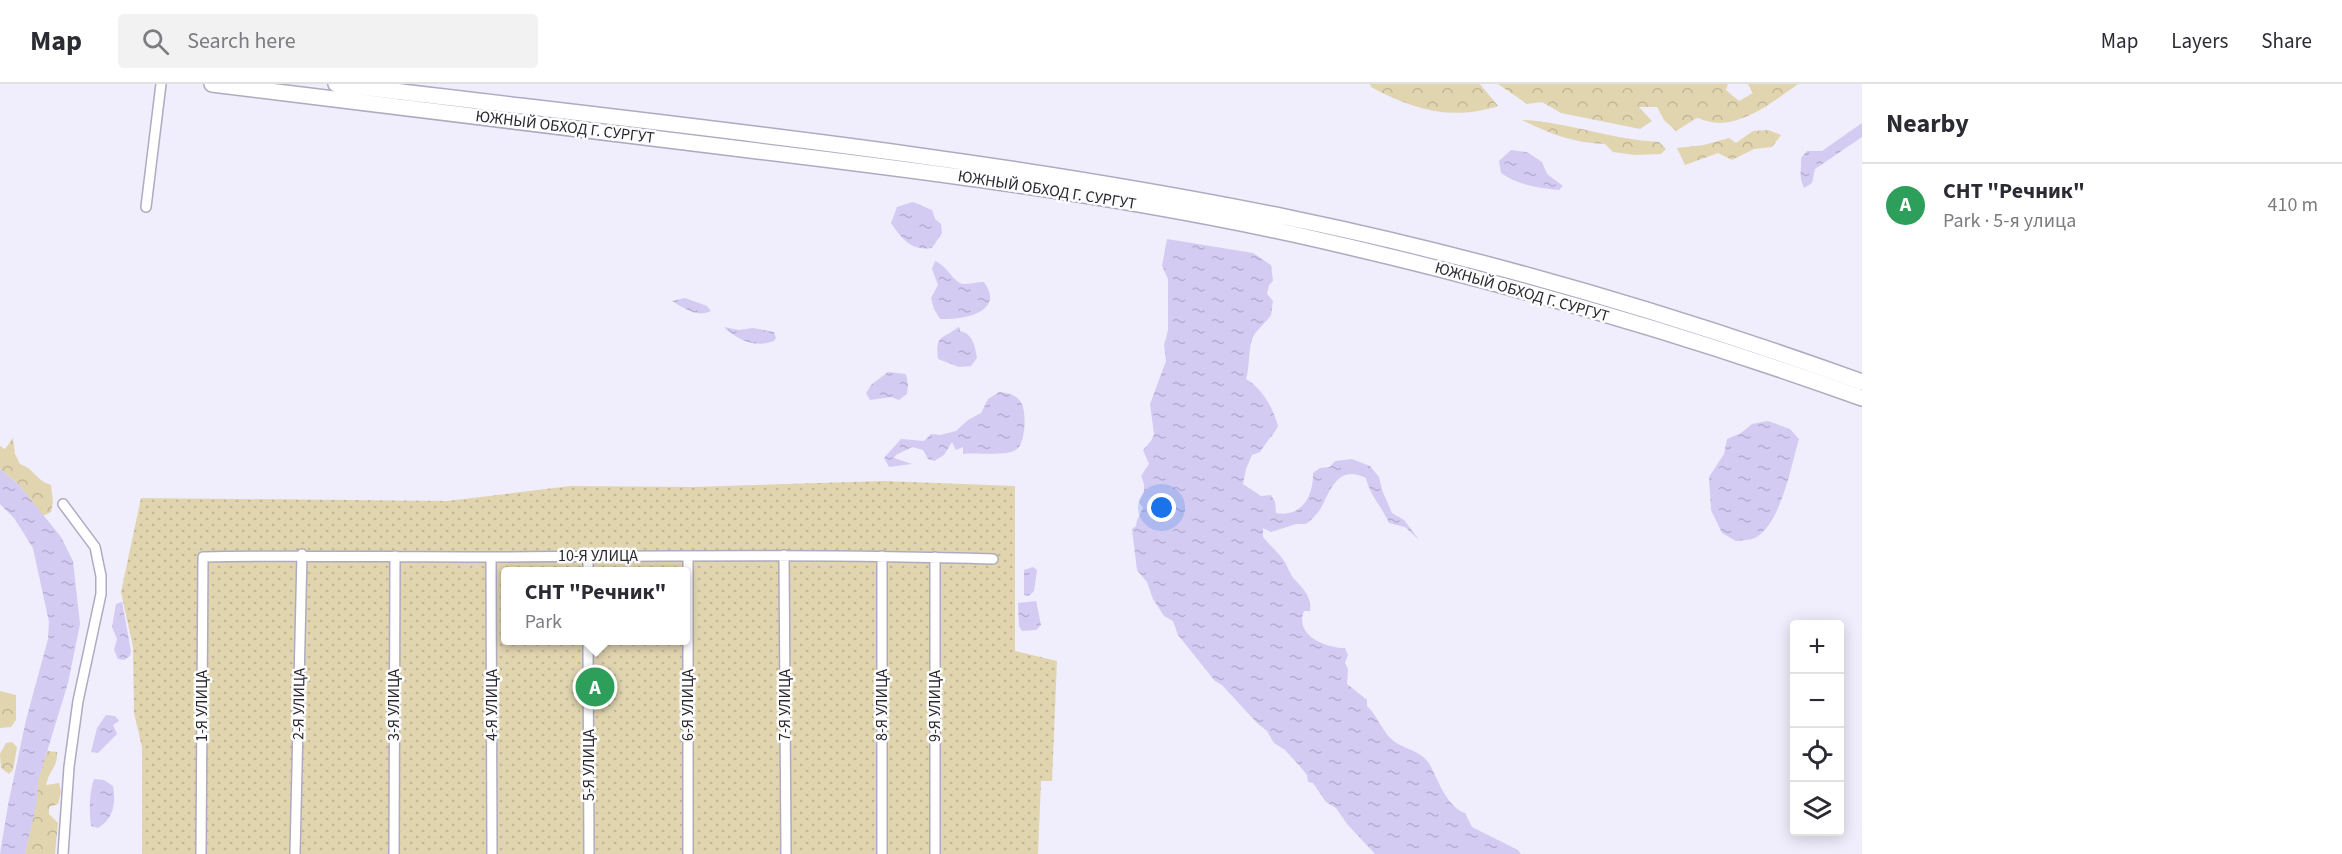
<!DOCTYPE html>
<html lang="en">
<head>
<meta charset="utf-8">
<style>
  :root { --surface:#fff; --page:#f2f2f3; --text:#2b2b33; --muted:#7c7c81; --line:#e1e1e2; --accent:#0f766e }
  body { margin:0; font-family:"Source Sans 3",sans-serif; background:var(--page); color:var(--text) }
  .controls { position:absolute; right:18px; bottom:18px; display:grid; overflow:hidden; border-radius:6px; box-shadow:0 3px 15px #0003 }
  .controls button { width:54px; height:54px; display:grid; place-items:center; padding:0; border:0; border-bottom:2px solid var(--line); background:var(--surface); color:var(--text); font:30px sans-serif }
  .you { position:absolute; left:1162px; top:424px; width:21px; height:21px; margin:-15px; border:4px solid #fff; border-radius:50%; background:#1a73e8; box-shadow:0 0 0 9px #1a73e833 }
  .badge { display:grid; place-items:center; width:39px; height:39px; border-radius:50%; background:var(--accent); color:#fff; font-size:20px; font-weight:700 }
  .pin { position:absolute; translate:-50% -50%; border:3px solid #fff; box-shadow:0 2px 6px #0006 }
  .popup { position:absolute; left:501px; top:483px; width:189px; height:78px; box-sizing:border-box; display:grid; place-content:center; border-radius:6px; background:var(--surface); filter:drop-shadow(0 2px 4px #0005); font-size:20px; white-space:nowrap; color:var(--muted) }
  .popup b { font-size:22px; color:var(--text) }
  .popup::after { content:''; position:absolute; left:50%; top:100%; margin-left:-12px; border:12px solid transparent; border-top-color:var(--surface) }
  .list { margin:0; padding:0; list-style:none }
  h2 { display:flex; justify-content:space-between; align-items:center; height:78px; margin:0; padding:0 24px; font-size:26px }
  h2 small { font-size:20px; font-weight:400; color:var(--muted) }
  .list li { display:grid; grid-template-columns:39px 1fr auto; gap:18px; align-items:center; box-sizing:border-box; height:84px; padding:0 24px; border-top:2px solid var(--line) }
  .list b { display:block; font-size:22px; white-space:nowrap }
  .list p { margin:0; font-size:20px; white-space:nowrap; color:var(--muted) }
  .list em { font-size:20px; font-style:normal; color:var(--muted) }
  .icon { flex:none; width:33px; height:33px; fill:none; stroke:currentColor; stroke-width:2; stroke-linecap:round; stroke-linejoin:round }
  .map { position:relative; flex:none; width:1862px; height:770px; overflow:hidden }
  header { display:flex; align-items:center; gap:36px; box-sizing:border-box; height:84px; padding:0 30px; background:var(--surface); border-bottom:2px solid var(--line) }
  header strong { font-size:28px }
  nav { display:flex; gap:33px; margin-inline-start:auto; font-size:21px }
  .search { width:420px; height:54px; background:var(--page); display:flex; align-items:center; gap:15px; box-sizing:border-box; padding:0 21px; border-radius:6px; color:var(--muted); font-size:22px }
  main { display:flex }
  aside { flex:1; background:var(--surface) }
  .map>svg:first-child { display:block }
  .forest { fill:url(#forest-crowns) }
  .garden { fill:url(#garden-dots); fill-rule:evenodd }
  .water { fill:url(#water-ripples) }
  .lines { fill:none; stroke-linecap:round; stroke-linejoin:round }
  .minor-casing { stroke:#afaac1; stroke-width:12 }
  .trunk-casing { stroke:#afaac1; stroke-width:18 }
  .minor { stroke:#fff; stroke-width:9 }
  .trunk { stroke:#fff; stroke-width:15 }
  .labels { text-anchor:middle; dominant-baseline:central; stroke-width:5; stroke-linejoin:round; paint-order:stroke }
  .street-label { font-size:16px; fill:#28272f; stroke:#fdfdfd }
</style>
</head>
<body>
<header>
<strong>Map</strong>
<div class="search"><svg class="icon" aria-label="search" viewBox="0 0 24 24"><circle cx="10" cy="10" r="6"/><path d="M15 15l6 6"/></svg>Search here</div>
<nav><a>Map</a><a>Layers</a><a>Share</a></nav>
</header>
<main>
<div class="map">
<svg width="1862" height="770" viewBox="0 0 1862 770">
  <defs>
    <pattern id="forest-crowns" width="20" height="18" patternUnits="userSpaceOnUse" patternTransform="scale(1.5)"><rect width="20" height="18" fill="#e1d5b0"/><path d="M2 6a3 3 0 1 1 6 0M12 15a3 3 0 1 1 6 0" fill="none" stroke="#c1b798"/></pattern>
    <pattern id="garden-dots" width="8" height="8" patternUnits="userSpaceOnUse" patternTransform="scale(1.5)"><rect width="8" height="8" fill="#e1d5b0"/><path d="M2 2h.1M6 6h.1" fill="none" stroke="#c1b798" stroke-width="1.8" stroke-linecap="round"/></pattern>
    <pattern id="water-ripples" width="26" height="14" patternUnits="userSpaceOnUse" patternTransform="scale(1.5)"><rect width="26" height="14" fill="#d3cbf2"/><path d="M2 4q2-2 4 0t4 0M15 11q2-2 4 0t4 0" fill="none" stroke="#b5aed0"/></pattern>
  </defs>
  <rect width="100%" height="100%" fill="#f0edfc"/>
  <path class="forest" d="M1370 0H1480L1498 22C1451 37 1414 26 1371 3Z
    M1498 0H1728L1726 6 1739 17 1753 9 1748 0H1798C1776 16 1748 38 1720 39 1712 39 1704 36 1697 34L1676 47 1664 36 1657 23H1639L1652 37 1640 45 1561 29 1542 18 1527 20Z
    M1522 36C1568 38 1612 56 1659 58L1666 65 1661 70 1635 71 1613 68 1605 60C1574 59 1550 50 1522 36Z
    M1768 46 1781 51 1772 63 1754 65 1732 76 1718 69 1685 81 1677 64 1704 61 1729 54 1736 59 1753 47Z
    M13 354 15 370 20 380C36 386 35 396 51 401L53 418 51 428 43 432 19 401 0 385V362L5 365Z
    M0 607 16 611V636L11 643 0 644Z
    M12 658 17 663 13 686 9 690 1 684 0 670 6 659Z
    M47 667 57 668C58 683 49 686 46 701L59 699 61 708 58 720 49 723V730L58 739 55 770H25L36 717 38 696Z"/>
  <path class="garden" d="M884 397 1015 402V567L1057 577 1052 697H1041L1038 770H142V663L134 629 133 563 121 508 141 414 447 417 571 402 692 403ZM505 488H685V556H505Z"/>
  <path class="water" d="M1862 39V53L1815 85 1812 99 1804 104C1798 90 1802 88 1801 74L1807 67H1822Z
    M1511 66 1527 68 1542 78 1547 90 1563 102 1559 106C1538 104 1518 101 1501 89L1499 77Z
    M913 118 932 126 935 135 941 140 942 149 932 164C911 167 902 155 891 139L897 123Z
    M1167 155 1253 169 1271 181 1273 197 1269 201 1267 210 1273 217C1272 221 1272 227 1271 231 1266 239 1257 245 1253 253 1248 264 1250 283 1246 295 1262 304 1273 324 1278 342 1273 352 1266 358 1260 368L1252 371 1246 385 1243 400 1261 412 1271 411 1275 418 1276 429C1301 434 1314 412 1313 389L1320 384 1330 383 1335 377 1352 375 1370 382 1379 393 1382 406 1392 429 1404 436 1419 456 1405 443 1389 439C1382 423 1369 410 1366 394 1342 382 1333 399 1324 418 1320 427 1314 434 1306 440H1296L1271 448 1263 444V453C1269 460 1276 467 1282 474 1287 480 1289 489 1294 495 1303 504 1312 513 1310 527H1304C1294 552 1327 564 1345 564L1348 571 1345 579 1348 585 1347 600 1367 616V622C1378 632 1382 649 1395 658 1407 666 1422 667 1430 681 1438 696 1447 723 1465 729L1472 743 1518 766 1521 770H1375L1347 740 1336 724 1326 718 1313 699 1308 698 1307 691 1298 680 1285 666 1274 659 1267 647 1257 639 1222 601 1215 597 1178 551 1173 537 1164 532 1153 515 1147 498 1137 486 1132 445 1136 442 1137 436 1143 424 1139 418C1145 409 1146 402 1141 392L1149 380 1143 366 1151 357 1154 350 1150 320 1166 277 1164 261 1168 246V195L1162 182Z
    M935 177C948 182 954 200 964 200 971 200 977 198 984 198 1006 229 962 236 940 235L934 225 931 214 938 201 932 185Z
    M685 214 707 222 711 227C697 234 684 224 672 217Z
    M724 243 739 246 753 244 774 248 776 254 774 257C755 264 739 257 724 243Z
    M958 243 960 244V247C973 250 975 262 977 274L971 282 959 283 938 275C935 249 943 256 958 243Z
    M888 288 906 290 908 301 907 310 899 316 891 313 870 316 866 309 872 300Z
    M999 308C1007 309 1015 310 1020 317 1027 324 1026 358 1017 365 1008 373 977 368 963 370V363L956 366 952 358 944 371 934 377 928 375 923 366 912 363 896 371 894 374 912 380 889 383 884 374 901 355 924 357 931 350 940 351 956 347 968 336 981 329 988 315Z
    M1768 337 1790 345 1799 355C1791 382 1781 440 1755 454 1750 456 1742 456 1736 457L1722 449 1711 426 1709 393 1724 370 1727 355 1741 349 1752 340Z
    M0 385 19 401 61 453 73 477 80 540 68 599 38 697 37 717 25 770H0L8 721 26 636 48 555 49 538 33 464 14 434 0 420Z
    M1033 483 1037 486 1034 507 1029 512 1024 511V486Z
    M1036 517 1041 541 1036 546 1022 547 1019 542 1018 519Z
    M122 518 131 567 130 572 124 576 118 575 114 566 117 555 112 543 116 520Z
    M106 631 115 632 119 637 113 641 117 650 98 669 91 668 97 644Z
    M94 695 104 696 113 702C116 718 114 735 98 744L91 742C89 727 89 710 94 695Z"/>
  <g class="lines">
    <defs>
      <path id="minor" d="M146 123 161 0
        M784 471 786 770
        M588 472V488
        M491 473 492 770
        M935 473V770
        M588 556 589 770
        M63 770 69 683 78 617 101 510V492L95 463 63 420
        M201 770 203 473C300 471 396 473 493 473 660 472 827 470 993 475
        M295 770 302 470
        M394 770 395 472
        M688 770V472
        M882 770V472"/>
      <path id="trunk" d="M212 0C391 22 570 44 750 66 932 88 1114 111 1293 150 1486 193 1676 247 1862 314
        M336 0C655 39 975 70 1290 134 1484 174 1676 231 1862 298"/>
    </defs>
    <use href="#minor" class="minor-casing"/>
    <use href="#trunk" class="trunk-casing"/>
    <use href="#minor" class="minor"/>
    <use href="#trunk" class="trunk"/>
  </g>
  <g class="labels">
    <g class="street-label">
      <text transform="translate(565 43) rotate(7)">ЮЖНЫЙ ОБХОД Г. СУРГУТ</text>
      <text transform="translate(1047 106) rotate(9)">ЮЖНЫЙ ОБХОД Г. СУРГУТ</text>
      <text transform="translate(1522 208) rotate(16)">ЮЖНЫЙ ОБХОД Г. СУРГУТ</text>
      <text x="598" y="472">10-Я УЛИЦА</text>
      <text transform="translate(299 620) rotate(-89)">2-Я УЛИЦА</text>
      <text transform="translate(394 621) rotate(-90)">3-Я УЛИЦА</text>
      <text transform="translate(492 621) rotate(-90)">4-Я УЛИЦА</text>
      <text transform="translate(688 621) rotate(-90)">6-Я УЛИЦА</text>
      <text transform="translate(785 621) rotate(-90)">7-Я УЛИЦА</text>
      <text transform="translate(882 621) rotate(-90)">8-Я УЛИЦА</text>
      <text transform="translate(202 622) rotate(-90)">1-Я УЛИЦА</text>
      <text transform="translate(935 622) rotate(-90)">9-Я УЛИЦА</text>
      <text transform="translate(589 681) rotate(-90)">5-Я УЛИЦА</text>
    </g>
  </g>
</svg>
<div class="controls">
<button>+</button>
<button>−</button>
<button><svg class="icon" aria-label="locate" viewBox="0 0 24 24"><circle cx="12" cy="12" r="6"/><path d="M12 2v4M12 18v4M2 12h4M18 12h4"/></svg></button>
<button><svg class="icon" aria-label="layers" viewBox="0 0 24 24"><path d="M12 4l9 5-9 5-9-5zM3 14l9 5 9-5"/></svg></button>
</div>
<div class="you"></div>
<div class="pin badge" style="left:595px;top:603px;background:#2e9e5b">A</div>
<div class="popup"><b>СНТ &quot;Речник&quot;</b>Park</div>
</div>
<aside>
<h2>Nearby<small></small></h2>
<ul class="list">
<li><span class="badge" style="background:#2e9e5b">A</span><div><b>СНТ &quot;Речник&quot;</b><p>Park · 5-я улица</p></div><em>410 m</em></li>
</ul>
</aside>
</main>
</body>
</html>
